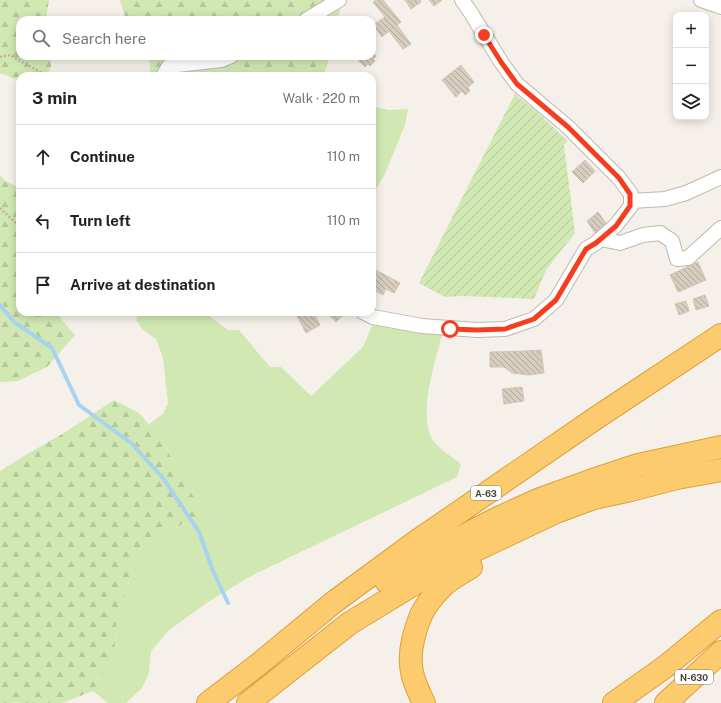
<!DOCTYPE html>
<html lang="en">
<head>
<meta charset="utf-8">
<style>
  :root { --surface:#fff; --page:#f2f2f2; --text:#222; --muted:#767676; --line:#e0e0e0 }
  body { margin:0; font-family:"Public Sans",sans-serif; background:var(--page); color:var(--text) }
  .controls { position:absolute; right:12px; top:12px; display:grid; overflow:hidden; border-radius:8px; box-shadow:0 2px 10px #0003 }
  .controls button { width:36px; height:36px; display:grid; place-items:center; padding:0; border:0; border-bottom:1px solid var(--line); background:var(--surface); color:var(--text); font:20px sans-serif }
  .stop { position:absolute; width:12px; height:12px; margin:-9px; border:3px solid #f83c1e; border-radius:50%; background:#fff }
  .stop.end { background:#f83c1e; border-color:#fff; box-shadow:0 1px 4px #0008 }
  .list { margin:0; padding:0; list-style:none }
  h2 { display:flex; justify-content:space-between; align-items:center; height:52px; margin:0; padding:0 16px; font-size:17px }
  h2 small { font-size:13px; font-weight:400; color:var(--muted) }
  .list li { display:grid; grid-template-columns:26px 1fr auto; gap:12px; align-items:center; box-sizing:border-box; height:64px; padding:0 16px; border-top:1px solid var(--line) }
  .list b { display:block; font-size:15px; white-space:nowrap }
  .list em { font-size:13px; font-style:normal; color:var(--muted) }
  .icon { flex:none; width:22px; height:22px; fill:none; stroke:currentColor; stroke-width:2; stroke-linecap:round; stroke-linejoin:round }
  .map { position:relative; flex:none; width:721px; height:703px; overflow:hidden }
  .search { position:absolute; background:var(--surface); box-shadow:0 2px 10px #0003; left:16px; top:16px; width:360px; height:44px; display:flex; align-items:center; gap:10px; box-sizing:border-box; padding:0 14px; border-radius:12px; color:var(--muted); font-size:15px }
  .panel { position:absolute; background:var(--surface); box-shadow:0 2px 10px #0003; left:16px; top:72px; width:360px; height:244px; border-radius:12px }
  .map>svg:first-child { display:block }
  .green { fill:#d1e8b3 }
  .forest { fill:url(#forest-firs) }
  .garden { fill:url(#garden-furrows) }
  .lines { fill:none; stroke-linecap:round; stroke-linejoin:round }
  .stream { stroke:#a8d3f0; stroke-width:4 }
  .building { fill:url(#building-back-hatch); stroke:#d1c5b3 }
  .street-casing { stroke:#c0b9ac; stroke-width:16 }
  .highway-casing { stroke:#dda03c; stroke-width:24 }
  .path { stroke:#c2b59e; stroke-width:2.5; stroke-dasharray:2 2; stroke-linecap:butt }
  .street { stroke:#fff; stroke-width:14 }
  .highway { stroke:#fccb6d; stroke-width:22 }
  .route { stroke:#f83c1e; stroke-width:5 }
  .labels { text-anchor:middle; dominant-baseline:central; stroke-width:4; stroke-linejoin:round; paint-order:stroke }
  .shield { fill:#fff; stroke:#807b74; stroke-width:1 }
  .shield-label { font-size:9px; font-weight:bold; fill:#494238 }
</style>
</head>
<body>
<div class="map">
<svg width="721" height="703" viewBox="0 0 721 703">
  <defs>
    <pattern id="forest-firs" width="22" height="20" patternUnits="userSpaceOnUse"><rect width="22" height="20" fill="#d1e8b3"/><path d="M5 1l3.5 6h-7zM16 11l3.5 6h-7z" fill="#b5c89b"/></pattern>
    <pattern id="garden-furrows" width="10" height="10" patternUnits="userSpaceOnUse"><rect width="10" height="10" fill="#d1e8b3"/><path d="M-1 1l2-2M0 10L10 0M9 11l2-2" fill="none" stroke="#b5c89b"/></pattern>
    <pattern id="building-back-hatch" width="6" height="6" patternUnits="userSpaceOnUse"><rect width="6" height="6" fill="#d6cdbf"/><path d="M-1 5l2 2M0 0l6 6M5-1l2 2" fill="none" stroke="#b0a89c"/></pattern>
  </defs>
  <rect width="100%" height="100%" fill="#f5f1ea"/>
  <path class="green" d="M376 107 389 110 408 109 405 125 385 174 372 195V108Z
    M139 312H204L228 330H239L270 367H281L311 396 363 347 373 323 442 335C435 363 419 410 431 437 436 447 452 457 461 464L457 477 251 576 208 602 168 631 151 651 149 673 142 688 126 703H108L93 691 114 654 117 616 131 576 133 555 152 540 185 523 173 462 161 438 149 424 163 414 168 403 166 386 163 358 156 339 143 330 136 320Z"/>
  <path class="forest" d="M0 0H49L47 13V20H20V56H50L51 67 46 76H20V81L3 74H0Z
    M120 0H343L337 20H126Z
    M146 56H329L328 63 323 76H150V63Z
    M0 175 4 180 20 188V312H55L75 335 47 367 18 381 0 382Z
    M114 400 139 413 161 438 173 462 196 501V517L152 540 133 555 131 576 117 616 114 654 93 691 62 703H0V471L29 453 64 433Z"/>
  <path class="garden" d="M515 94 536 111 568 141 564 145 575 233 546 270 534 299 463 296 445 297 419 283Z"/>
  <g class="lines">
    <path class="stream" d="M0 305 14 322 52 348 79 405 131 443 163 478 199 532 213 571 228 603"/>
  </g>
  <path class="building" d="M376 0H383L401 22 397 25 411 44 403 49 389 31 382 37 373 25 385 17 373 2Z
    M405 0H420L421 2 411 9Z
    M429 0H442L434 6Z
    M372 52 376 56 373 59 375 61 370 66 368 64 365 67 354 56H372Z
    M461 65 474 82 468 87 470 91 465 95 462 91 456 97 442 80Z
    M585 160 595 171 583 183 572 172Z
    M598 212 606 223 595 233 587 221Z
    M698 262 706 280 678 292 670 275Z
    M376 270 400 283 394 293 386 289 383 295 372 289V278Z
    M705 295 709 306 696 310 693 299Z
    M686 301 689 311 679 315 675 304Z
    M292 312H320L321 313 315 316 320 325 306 333 295 312 293 314Z
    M331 312H343L344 314 336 322 329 315Z
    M541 350 544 373 529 375 512 373 504 367H490V352L525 351Z
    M522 387 524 401 504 404 502 389Z"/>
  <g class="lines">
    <defs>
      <path id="street" d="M701 0 721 7
        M306 20 339 0
        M163 76 169 66 221 60 231 56
        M631 201 665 199 686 193 721 177
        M601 239 620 243 643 235 660 233 672 241 677 259 688 258 721 228
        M363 312 373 317 422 326 477 330 505 329 534 319 556 300 586 249 596 243 616 225 631 206V194L619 178 568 127 517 84 501 62 471 13 462 0"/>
      <path id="highway" d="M386 581 425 556 496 519 540 499 590 481 638 465 721 447
        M208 703 259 664 334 602 417 541 596 418 721 335
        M248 703 350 623 419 581 461 557 556 512 594 498 631 490 677 478 721 470
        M424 703C419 693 414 683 412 672 408 653 414 632 421 615 426 604 435 594 443 586 451 578 462 573 471 567
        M614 703 665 667 721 621
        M666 703 721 652"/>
    </defs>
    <use href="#street" class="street-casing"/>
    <use href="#highway" class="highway-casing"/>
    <path class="path" d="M0 57 10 55 47 76
      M0 208 20 227"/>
    <use href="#street" class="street"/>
    <use href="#highway" class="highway"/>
  </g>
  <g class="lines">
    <path class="route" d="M450 329 477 330 505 329 534 319 556 300 586 249 596 243 616 226 630 206V194L619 178 568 127 517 84 501 62 484 35"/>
  </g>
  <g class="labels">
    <g class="shield">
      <rect x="471" y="486" width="30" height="14" rx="3"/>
      <rect x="675" y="670" width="38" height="14" rx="3"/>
    </g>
    <g class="shield-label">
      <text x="486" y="493">A-63</text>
      <text x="694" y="677">N-630</text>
    </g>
  </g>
</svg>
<div class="controls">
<button>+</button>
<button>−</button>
<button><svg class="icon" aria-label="layers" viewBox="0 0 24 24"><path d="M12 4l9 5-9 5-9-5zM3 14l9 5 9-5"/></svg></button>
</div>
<div class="stop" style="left:450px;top:329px"></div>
<div class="stop end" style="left:484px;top:35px"></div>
<div class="search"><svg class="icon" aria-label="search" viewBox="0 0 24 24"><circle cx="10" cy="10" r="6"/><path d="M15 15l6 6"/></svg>Search here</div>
<section class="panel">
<h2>3 min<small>Walk · 220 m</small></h2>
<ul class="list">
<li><svg class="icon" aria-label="ahead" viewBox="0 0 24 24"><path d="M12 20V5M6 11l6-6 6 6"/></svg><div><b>Continue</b></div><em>110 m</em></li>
<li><svg class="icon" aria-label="left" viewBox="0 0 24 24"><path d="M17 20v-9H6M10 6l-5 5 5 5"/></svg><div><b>Turn left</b></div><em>110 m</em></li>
<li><svg class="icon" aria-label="arrive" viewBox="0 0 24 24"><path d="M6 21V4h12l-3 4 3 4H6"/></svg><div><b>Arrive at destination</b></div></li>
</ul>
</section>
</div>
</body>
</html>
